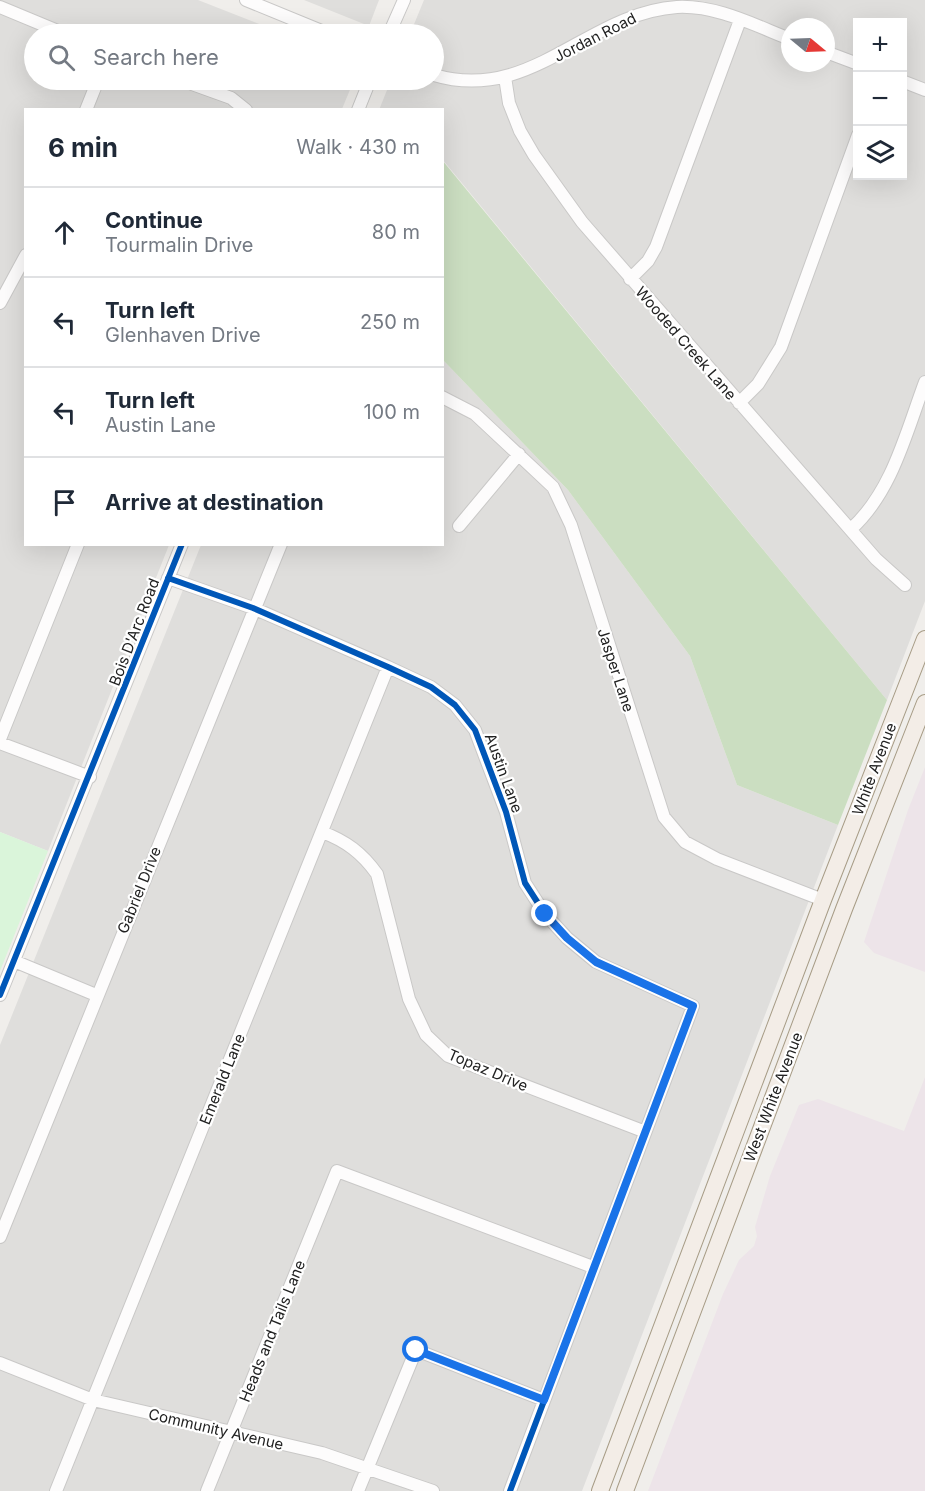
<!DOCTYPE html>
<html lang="en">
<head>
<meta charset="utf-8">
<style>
  :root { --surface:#fff; --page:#f6f6f7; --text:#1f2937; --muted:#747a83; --line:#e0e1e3 }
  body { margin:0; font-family:Inter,sans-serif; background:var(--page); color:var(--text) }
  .controls { position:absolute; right:18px; top:18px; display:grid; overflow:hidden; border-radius:0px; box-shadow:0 6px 24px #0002 }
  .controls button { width:54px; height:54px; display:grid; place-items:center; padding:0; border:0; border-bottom:2px solid var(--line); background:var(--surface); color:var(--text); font:30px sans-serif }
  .compass { position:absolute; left:781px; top:18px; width:54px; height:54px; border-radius:50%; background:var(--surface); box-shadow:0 6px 24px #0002; rotate:109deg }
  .stop { position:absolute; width:18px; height:18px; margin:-14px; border:4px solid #1a73e8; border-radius:50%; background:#fff }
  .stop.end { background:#1a73e8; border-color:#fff; box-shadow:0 2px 6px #0008 }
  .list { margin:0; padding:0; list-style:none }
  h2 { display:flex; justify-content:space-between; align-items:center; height:78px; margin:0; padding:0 24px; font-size:26px }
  h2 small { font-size:20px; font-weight:400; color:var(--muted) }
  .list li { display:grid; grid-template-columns:39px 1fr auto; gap:18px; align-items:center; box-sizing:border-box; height:90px; padding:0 24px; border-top:2px solid var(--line) }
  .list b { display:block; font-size:22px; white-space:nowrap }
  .list p { margin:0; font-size:20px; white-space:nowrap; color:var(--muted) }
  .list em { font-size:20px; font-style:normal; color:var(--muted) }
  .icon { flex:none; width:33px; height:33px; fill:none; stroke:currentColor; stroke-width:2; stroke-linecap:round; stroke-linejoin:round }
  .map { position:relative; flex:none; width:925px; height:1491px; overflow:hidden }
  .search { position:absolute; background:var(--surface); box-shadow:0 6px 24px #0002; left:24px; top:24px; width:420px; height:66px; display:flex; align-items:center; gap:15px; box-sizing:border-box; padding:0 21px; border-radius:33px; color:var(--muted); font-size:22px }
  .panel { position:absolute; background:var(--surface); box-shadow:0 6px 24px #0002; left:24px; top:108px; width:420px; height:438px; border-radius:0px }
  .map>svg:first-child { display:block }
  .residential { fill:#dfdedc; fill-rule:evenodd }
  .industrial { fill:#ede4e9 }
  .forest { fill:#cbdec1 }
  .park { fill:#daf5da }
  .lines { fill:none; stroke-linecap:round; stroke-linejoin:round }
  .minor-casing { stroke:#c9c8c7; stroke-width:14 }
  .major-casing { stroke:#a79c86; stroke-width:18 }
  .minor { stroke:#fdfcfc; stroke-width:12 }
  .major { stroke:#f3ede7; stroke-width:16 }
  .cycleway-casing { stroke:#fff; stroke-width:10 }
  .cycleway { stroke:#0057b8; stroke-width:6 }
  .route { stroke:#1a73e8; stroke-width:8 }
  .labels { text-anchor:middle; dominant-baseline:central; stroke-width:4.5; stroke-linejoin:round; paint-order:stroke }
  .street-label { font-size:15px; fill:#222; stroke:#fff }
</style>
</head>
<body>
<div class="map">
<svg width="925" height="1491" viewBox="0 0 925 1491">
  <rect width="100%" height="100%" fill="#f0eeeb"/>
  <path class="residential" d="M0 0H198L285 34H34V80H354L342 109 26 110V544L169 545 48 851 0 832Z
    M304 0H379L369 26Z
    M424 0H925V601L887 700 443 160 442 110H379L391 80H434V34H410ZM858 22H902V176H858ZM790 27H826V63H790Z
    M443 360 568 490 690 656 737 785 838 825 582 1491H0V1045L201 545 442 544Z"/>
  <path class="industrial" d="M925 767V972L874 953 864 942 908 810Z
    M925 1077V1491H648L723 1294 739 1260 754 1246 757 1236 755 1227 770 1176 799 1105 818 1099 904 1131Z"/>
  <path class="forest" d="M442 160 887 700 838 825 737 785 690 656 568 490 443 360Z"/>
  <path class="park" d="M0 832 48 851 0 971Z"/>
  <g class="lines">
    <defs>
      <path id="minor" d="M246 0 329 34
        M0 7 65 34
        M389 34 404 0
        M826 52 858 64
        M434 75C531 104 587 13 677 7 716 5 754 25 790 39
        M505 77 509 103 520 131 534 155 582 222 876 559 905 585
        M181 80 231 98 246 110
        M902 81 925 90
        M86 110 98 80
        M358 110 370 80
        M630 279 648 261 656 247 740 20
        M0 303 26 255
        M442 397 475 414 553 487 571 525 664 817 685 842 717 859 823 900
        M739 403 758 384 781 347 858 135
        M459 526 519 454
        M851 529C892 492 906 433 925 382
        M168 578 253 608 388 667 431 687 455 705 475 730 506 812 525 883 545 914 567 938 596 962 693 1006 510 1491
        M0 739 78 544
        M0 743 90 777
        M322 832C346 841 362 853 377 874L409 999 426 1035 448 1056 643 1131
        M14 961 96 995
        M0 995 182 544
        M0 1237 281 544
        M0 1363 93 1400 322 1453 433 1491
        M56 1491 388 667
        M207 1491 337 1171 593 1267
        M358 1491 416 1350 544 1400"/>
      <path id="major" d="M600 1491 823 900 925 639
        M625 1491 844 909 925 703"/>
    </defs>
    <use href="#minor" class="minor-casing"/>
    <use href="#major" class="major-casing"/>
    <use href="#minor" class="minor"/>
    <use href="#major" class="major"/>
    <defs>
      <path id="cycleway" d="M168 578 253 608 388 667 431 687 455 705 475 730 506 812 525 883 545 914 567 938 596 962 693 1006 510 1491
        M0 995 182 544"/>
    </defs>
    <use href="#cycleway" class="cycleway-casing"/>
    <use href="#cycleway" class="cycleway"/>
  </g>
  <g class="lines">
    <path class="route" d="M416 1350 544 1400 693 1006 596 962 567 938 545 914"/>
  </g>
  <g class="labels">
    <g class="street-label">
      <text transform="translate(595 37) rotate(-27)">Jordan Road</text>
      <text transform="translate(686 343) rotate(49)">Wooded Creek Lane</text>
      <text transform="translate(134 632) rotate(-69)">Bois D'Arc Road</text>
      <text transform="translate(616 670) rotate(72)">Jasper Lane</text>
      <text transform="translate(874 769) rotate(-69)">White Avenue</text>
      <text transform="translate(504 773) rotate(70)">Austin Lane</text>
      <text transform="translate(139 890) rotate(-68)">Gabriel Drive</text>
      <text transform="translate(488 1070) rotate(23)">Topaz Drive</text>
      <text transform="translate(222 1079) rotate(-68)">Emerald Lane</text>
      <text transform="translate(773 1097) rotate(-69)">West White Avenue</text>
      <text transform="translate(272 1331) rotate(-68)">Heads and Tails Lane</text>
      <text transform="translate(216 1429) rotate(13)">Community Avenue</text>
    </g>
  </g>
</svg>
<div class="controls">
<button>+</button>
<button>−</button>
<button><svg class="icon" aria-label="layers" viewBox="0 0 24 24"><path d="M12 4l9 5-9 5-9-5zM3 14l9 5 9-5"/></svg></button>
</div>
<svg class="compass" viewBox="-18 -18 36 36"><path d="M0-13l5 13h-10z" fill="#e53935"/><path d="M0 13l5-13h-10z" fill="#747a83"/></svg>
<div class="stop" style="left:416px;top:1350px"></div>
<div class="stop end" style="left:545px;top:914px"></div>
<div class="search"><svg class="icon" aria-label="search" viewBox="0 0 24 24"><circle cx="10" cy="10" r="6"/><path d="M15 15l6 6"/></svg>Search here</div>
<section class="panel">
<h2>6 min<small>Walk · 430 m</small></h2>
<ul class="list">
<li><svg class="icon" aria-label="ahead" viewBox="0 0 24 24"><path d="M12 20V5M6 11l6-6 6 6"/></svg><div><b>Continue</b><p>Tourmalin Drive</p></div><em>80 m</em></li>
<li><svg class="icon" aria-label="left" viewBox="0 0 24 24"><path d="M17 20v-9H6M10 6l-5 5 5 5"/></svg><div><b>Turn left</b><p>Glenhaven Drive</p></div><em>250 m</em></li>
<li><svg class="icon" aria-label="left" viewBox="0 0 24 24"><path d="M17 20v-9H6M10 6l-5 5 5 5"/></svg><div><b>Turn left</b><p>Austin Lane</p></div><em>100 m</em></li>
<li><svg class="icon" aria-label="arrive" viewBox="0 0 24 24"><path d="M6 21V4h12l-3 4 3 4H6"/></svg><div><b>Arrive at destination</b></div></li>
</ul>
</section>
</div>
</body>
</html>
